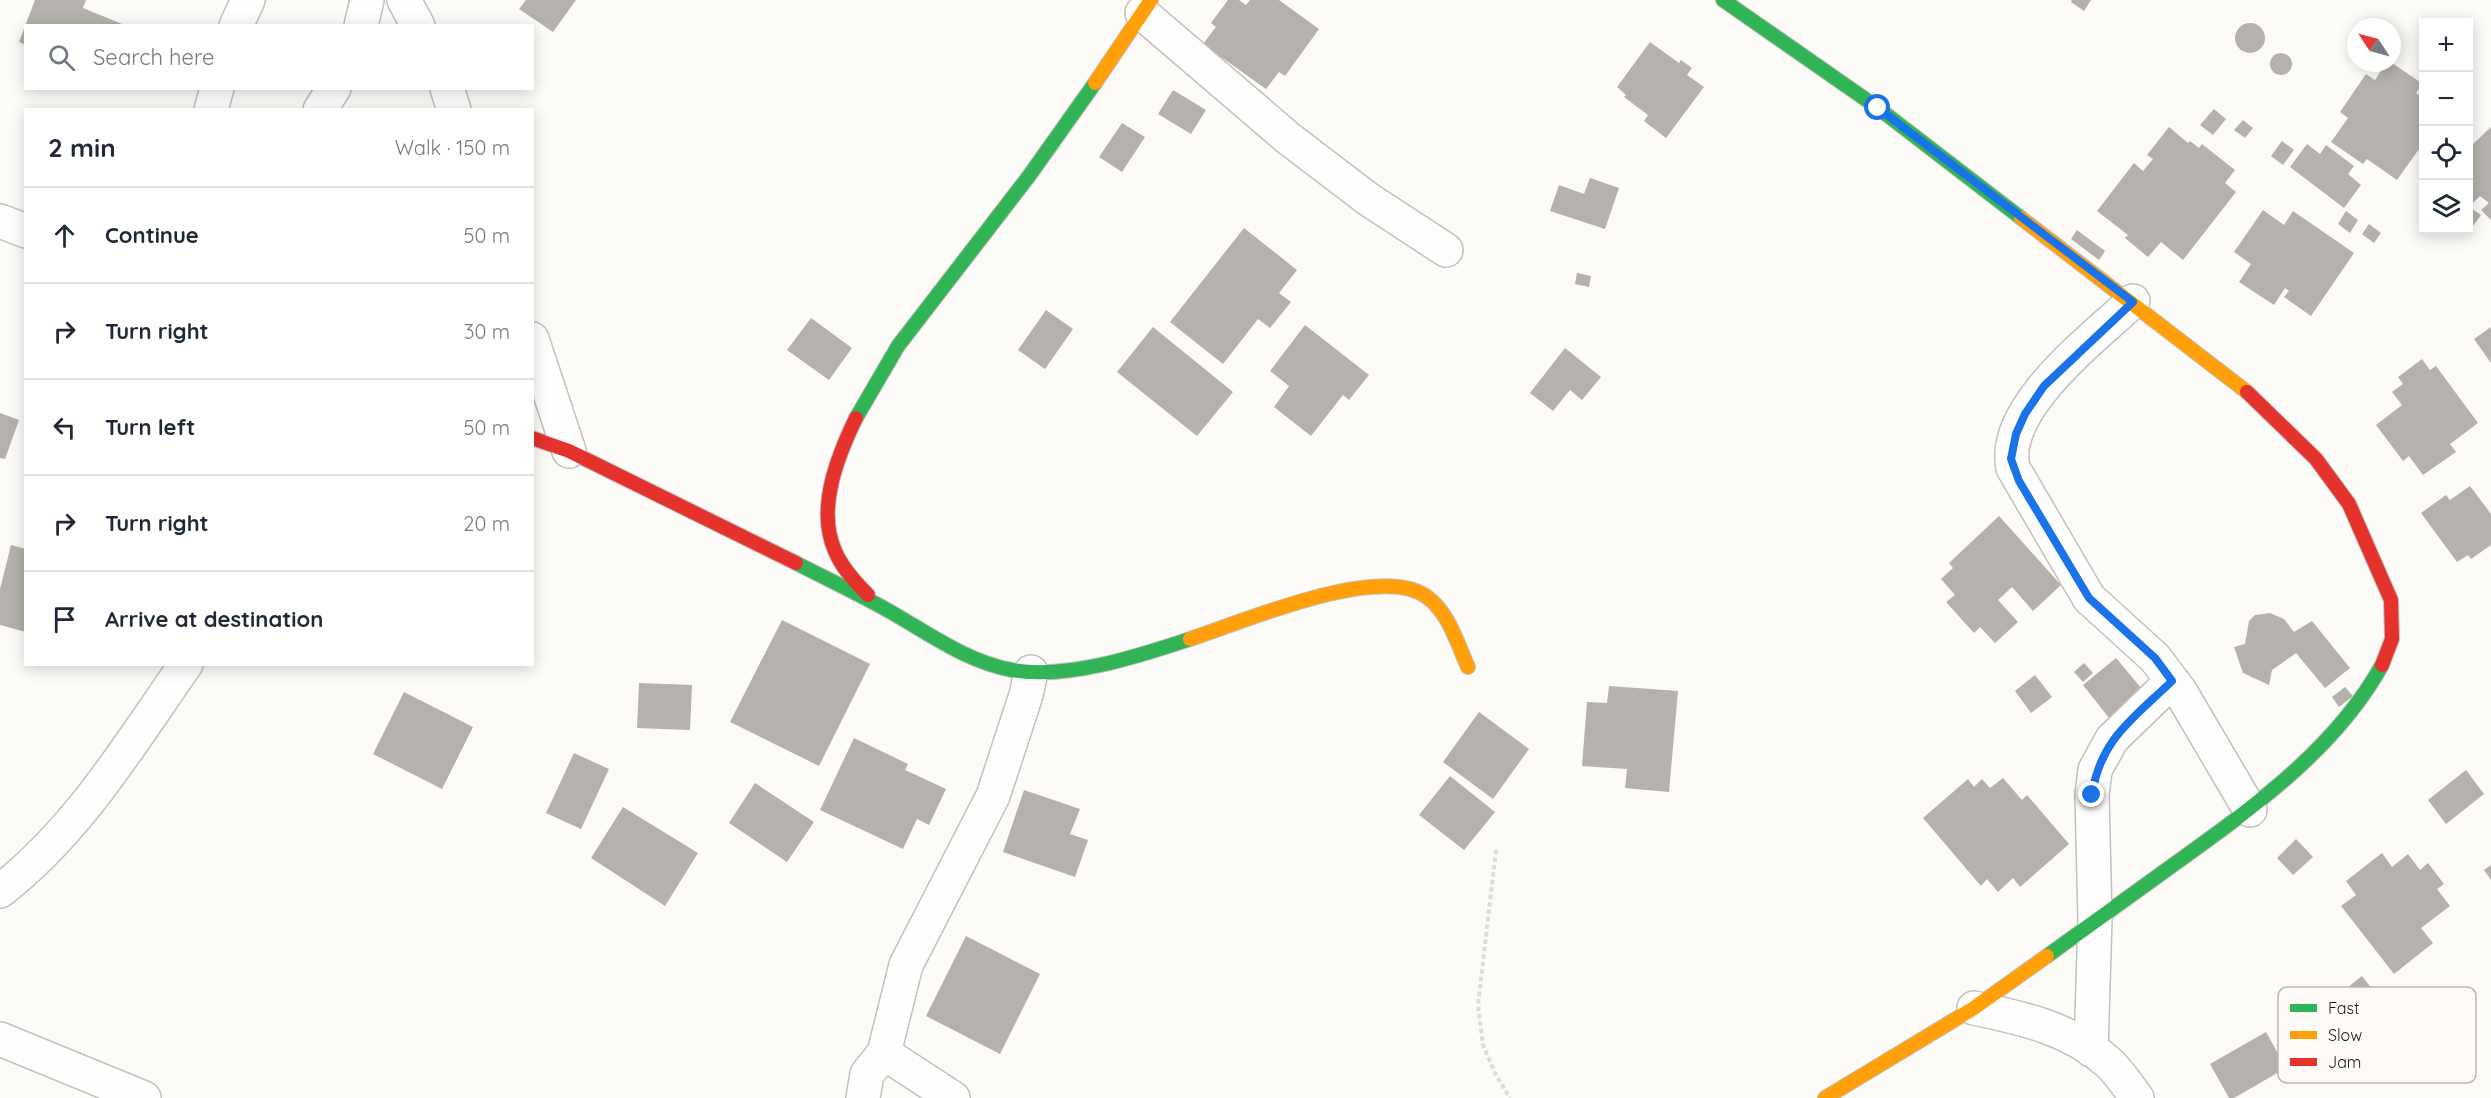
<!DOCTYPE html>
<html lang="en">
<head>
<meta charset="utf-8">
<style>
  :root { --surface:#fff; --page:#f6f6f7; --text:#1f2937; --muted:#747a83; --line:#e0e1e3 }
  body { margin:0; font-family:Quicksand,sans-serif; background:var(--page); color:var(--text) }
  .controls { position:absolute; right:18px; top:18px; display:grid; overflow:hidden; border-radius:0px; box-shadow:0 3px 15px #0003 }
  .controls button { width:54px; height:54px; display:grid; place-items:center; padding:0; border:0; border-bottom:2px solid var(--line); background:var(--surface); color:var(--text); font:30px sans-serif }
  .compass { position:absolute; left:2347px; top:18px; width:54px; height:54px; border-radius:50%; background:var(--surface); box-shadow:0 3px 15px #0003; rotate:306deg }
  .stop { position:absolute; width:18px; height:18px; margin:-14px; border:4px solid #1a73e8; border-radius:50%; background:#fff }
  .stop.end { background:#1a73e8; border-color:#fff; box-shadow:0 2px 6px #0008 }
  .list { margin:0; padding:0; list-style:none }
  h2 { display:flex; justify-content:space-between; align-items:center; height:78px; margin:0; padding:0 24px; font-size:26px }
  h2 small { font-size:20px; font-weight:400; color:var(--muted) }
  .list li { display:grid; grid-template-columns:39px 1fr auto; gap:18px; align-items:center; box-sizing:border-box; height:96px; padding:0 24px; border-top:2px solid var(--line) }
  .list b { display:block; font-size:22px; white-space:nowrap }
  .list em { font-size:20px; font-style:normal; color:var(--muted) }
  .icon { flex:none; width:33px; height:33px; fill:none; stroke:currentColor; stroke-width:2; stroke-linecap:round; stroke-linejoin:round }
  .map { position:relative; flex:none; width:2491px; height:1098px; overflow:hidden }
  .search { position:absolute; background:var(--surface); box-shadow:0 3px 15px #0003; left:24px; top:24px; width:510px; height:66px; display:flex; align-items:center; gap:15px; box-sizing:border-box; padding:0 21px; border-radius:0px; color:var(--muted); font-size:22px }
  .panel { position:absolute; background:var(--surface); box-shadow:0 3px 15px #0003; left:24px; top:108px; width:510px; height:558px; border-radius:0px }
  .map>svg:first-child { display:block }
  .building { fill:#b5b1ac }
  .lines { fill:none; stroke-linecap:round; stroke-linejoin:round }
  .street-casing { stroke:#c4c1bb; stroke-width:36 }
  .fast-casing { stroke:#c4c1bb; stroke-width:16 }
  .slow-casing { stroke:#c4c1bb; stroke-width:16 }
  .jam-casing { stroke:#c4c1bb; stroke-width:16 }
  .path { stroke:#dddcda; stroke-width:4; stroke-dasharray:4.5 3; stroke-linecap:butt }
  .street { stroke:#fffefe; stroke-width:33 }
  .fast { stroke:#30b455; stroke-width:14 }
  .slow { stroke:#ff9f0a; stroke-width:14 }
  .jam { stroke:#e5322d; stroke-width:14 }
  .route { stroke:#1a73e8; stroke-width:8 }
  .key { fill:#fefbf7; stroke:#bbb7b2; stroke-width:1.5 }
  .key-label { font-size:16px; fill:#1e1910 }
</style>
</head>
<body>
<div class="map">
<svg width="2491" height="1098" viewBox="0 0 2491 1098">
  <rect width="100%" height="100%" fill="#fdfbf8"/>
  <path class="building" d="M35 0H86L83 8 127 26H26V45L19 42Z
    M526 0H576L553 32 519 9Z
    M1228 0H1239L1246 5 1250 0H1279L1319 29 1285 76 1279 72 1266 89 1203 44 1216 27 1211 23Z
    M2072 0H2091L2084 11 2071 2Z
    M2235 38a15 15 0 1 1 30 0a15 15 0 1 1-30 0Z
    M1650 42 1679 63 1681 60 1692 68 1687 75 1704 87 1666 138 1644 121 1648 115 1624 97 1626 95 1617 87Z
    M2270 64a11 11 0 1 1 22 0a11 11 0 1 1-22 0Z
    M2386 63H2392L2423 84 2416 93 2424 98 2419 110 2424 113V142L2397 180 2367 159 2363 164 2331 142 2348 118 2340 112 2366 74 2375 80Z
    M1173 90 1206 110 1191 134 1158 114Z
    M2214 109 2226 119 2213 135 2200 125Z
    M2243 120 2253 128 2245 138 2234 130Z
    M1122 123 1145 137 1122 172 1099 157Z
    M2169 127 2188 143 2190 141 2199 148 2202 144 2235 170 2225 183 2236 192 2183 260 2161 242 2148 257 2125 238 2128 235 2097 211 2134 163 2143 171 2153 159 2147 155Z
    M2491 127V220L2481 210 2489 203 2480 196 2473 203 2468 199V144L2471 146Z
    M2282 141 2294 150 2283 165 2271 156Z
    M2307 144 2320 154 2326 145 2354 166 2348 174 2361 185 2344 208 2290 167Z
    M1590 178 1619 188 1605 229 1550 211 1559 185 1584 194Z
    M2468 206 2481 215 2472 227 2468 224Z
    M2263 210 2284 225 2293 211 2354 253 2311 316 2284 297 2289 291 2285 288 2274 305 2239 282 2251 264 2234 252Z
    M2346 211 2358 220 2350 233 2338 224Z
    M2369 224 2381 233 2374 243 2362 234Z
    M1244 228 1297 270 1279 293 1291 302 1270 328 1258 319 1223 364 1170 322Z
    M2077 230 2105 251 2099 260 2071 239Z
    M1577 273 1591 276 1589 287 1575 284Z
    M1046 310 1073 329 1045 369 1018 350Z
    M811 318 852 348 829 380 787 350Z
    M1305 325 1369 375 1349 400 1343 395 1311 436 1274 407 1289 386 1270 371Z
    M1153 327 1233 392 1197 436 1117 372Z
    M2491 327V363L2474 339Z
    M1565 348 1601 377 1582 400 1570 390 1553 411 1530 393Z
    M2422 359 2430 370 2436 366 2478 423 2450 444 2456 452 2423 475 2409 456 2403 461 2376 425 2402 405 2392 392 2403 384 2398 377Z
    M0 413 19 420 5 459 0 458Z
    M2470 486 2491 514V545L2471 559 2468 555 2457 562 2421 513 2446 495 2450 500Z
    M1999 516 2061 585 2033 611 2012 587 1998 600 2018 622 1995 643 1980 627 1974 633 1946 602 1955 595 1941 579 1953 568 1949 563Z
    M11 545 26 549V632L0 625V589Z
    M2270 613 2284 619 2294 632 2312 621 2350 668 2325 688 2296 653 2272 670 2269 685 2243 673 2234 647 2245 644 2249 621 2255 615Z
    M782 620 870 664 819 766 730 722Z
    M2116 658 2147 695 2113 723 2083 685Z
    M2084 663 2093 673 2083 682 2074 672Z
    M2035 675 2052 697 2031 713 2015 691Z
    M639 683 692 685 690 730 637 728Z
    M1609 686 1678 691 1669 792 1625 788 1627 769 1582 766 1587 702 1607 703Z
    M2345 687 2353 696 2339 707 2332 697Z
    M404 692 473 727 442 789 373 754Z
    M1479 712 1529 749 1493 799 1443 762Z
    M854 738 908 764 905 770 946 789 929 825 917 819 903 849 820 810Z
    M574 753 609 769 581 829 546 813Z
    M2466 770 2484 794 2446 824 2428 800Z
    M1450 776 1495 812 1464 850 1419 815Z
    M2003 778 2022 800 2027 795 2069 844 2020 887 2013 878 1998 892 1987 879 1981 886 1923 818 1968 779 1974 787 1982 779 1990 788Z
    M755 783 814 822 787 862 729 823Z
    M1024 790 1080 809 1070 834 1088 840 1075 877 1003 852Z
    M623 807 698 853 665 906 591 858Z
    M2296 839 2313 857 2293 875 2277 858Z
    M2382 853 2392 867 2408 854 2420 870 2428 863 2444 884 2437 889 2450 906 2421 928 2433 943 2394 974 2341 906 2356 895 2346 881Z
    M2491 865V880L2484 870Z
    M966 936 1040 974 1000 1054 926 1016Z
    M2362 976 2386 1007 2333 1050 2308 1019Z
    M2266 1032 2286 1068 2234 1098H2229L2210 1064Z"/>
  <g class="lines">
    <defs>
      <path id="street" d="M404 0 418 26
        M1142 13 1288 138 1368 199 1446 250
        M236 26 248 0
        M361 26 367 0
        M447 88 454 110
        M211 110 217 88
        M320 110 334 88
        M0 221 26 231
        M2133 301C2093 339 2000 408 2013 468L2089 598 2155 658 2180 691 2250 810
        M532 339 569 451
        M0 891C78 831 130 744 186 664
        M1974 1008C2022 1018 2069 1028 2108 1062 2119 1072 2128 1086 2137 1098
        M0 1039 144 1098
        M2091 1050 2095 919 2092 795 2095 770 2112 739 2172 681
        M884 1053 953 1098
        M863 1098 867 1074 884 1053 906 965 993 796 1026 695 1031 672"/>
      <path id="fast" d="M1723 0 1878 108 2021 218
        M856 418 898 346 1029 176 1095 83
        M796 563C827 579 859 594 889 611 928 633 967 662 1012 670 1066 680 1139 656 1190 639
        M2047 956C2091 924 2136 892 2180 860 2255 806 2336 748 2382 665"/>
      <path id="slow" d="M1095 83 1151 0
        M2021 218 2247 392
        M1190 639C1243 622 1380 562 1427 597 1449 613 1457 643 1468 667
        M1825 1098 1974 1008 2047 956"/>
      <path id="jam" d="M2247 392 2316 459 2349 504 2391 600 2392 639 2382 665
        M856 418C838 455 816 509 835 551 842 568 855 582 868 595
        M532 438 569 451 796 563"/>
    </defs>
    <use href="#street" class="street-casing"/>
    <use href="#fast" class="fast-casing"/>
    <use href="#slow" class="slow-casing"/>
    <use href="#jam" class="jam-casing"/>
    <path class="path" d="M1496 850 1478 1005 1483 1045 1496 1075 1510 1098"/>
    <use href="#street" class="street"/>
    <use href="#fast" class="fast"/>
    <use href="#slow" class="slow"/>
    <use href="#jam" class="jam"/>
  </g>
  <g class="lines">
    <path class="route" d="M1878 108 2133 302 2044 386 2025 414 2016 434 2011 459 2019 481 2089 598 2155 658 2172 681C2134 718 2100 739 2092 795"/>
  </g>
  <rect x="2278" y="987" width="198" height="96" rx="9" class="key"/>
  <rect x="2290" y="1004" width="27" height="8" fill="#30b455"/>
  <rect x="2290" y="1031" width="27" height="8" fill="#ff9f0a"/>
  <rect x="2290" y="1058" width="27" height="8" fill="#e5322d"/>
  <g class="key-label">
    <text x="2328" y="1014">Fast</text>
    <text x="2328" y="1041">Slow</text>
    <text x="2328" y="1068">Jam</text>
  </g>
</svg>
<div class="controls">
<button>+</button>
<button>−</button>
<button><svg class="icon" aria-label="locate" viewBox="0 0 24 24"><circle cx="12" cy="12" r="6"/><path d="M12 2v4M12 18v4M2 12h4M18 12h4"/></svg></button>
<button><svg class="icon" aria-label="layers" viewBox="0 0 24 24"><path d="M12 4l9 5-9 5-9-5zM3 14l9 5 9-5"/></svg></button>
</div>
<svg class="compass" viewBox="-18 -18 36 36"><path d="M0-13l5 13h-10z" fill="#e53935"/><path d="M0 13l5-13h-10z" fill="#747a83"/></svg>
<div class="stop" style="left:1878px;top:108px"></div>
<div class="stop end" style="left:2092px;top:795px"></div>
<div class="search"><svg class="icon" aria-label="search" viewBox="0 0 24 24"><circle cx="10" cy="10" r="6"/><path d="M15 15l6 6"/></svg>Search here</div>
<section class="panel">
<h2>2 min<small>Walk · 150 m</small></h2>
<ul class="list">
<li><svg class="icon" aria-label="ahead" viewBox="0 0 24 24"><path d="M12 20V5M6 11l6-6 6 6"/></svg><div><b>Continue</b></div><em>50 m</em></li>
<li><svg class="icon" aria-label="right" viewBox="0 0 24 24"><path d="M7 20v-9h11M14 6l5 5-5 5"/></svg><div><b>Turn right</b></div><em>30 m</em></li>
<li><svg class="icon" aria-label="left" viewBox="0 0 24 24"><path d="M17 20v-9H6M10 6l-5 5 5 5"/></svg><div><b>Turn left</b></div><em>50 m</em></li>
<li><svg class="icon" aria-label="right" viewBox="0 0 24 24"><path d="M7 20v-9h11M14 6l5 5-5 5"/></svg><div><b>Turn right</b></div><em>20 m</em></li>
<li><svg class="icon" aria-label="arrive" viewBox="0 0 24 24"><path d="M6 21V4h12l-3 4 3 4H6"/></svg><div><b>Arrive at destination</b></div></li>
</ul>
</section>
</div>
</body>
</html>
